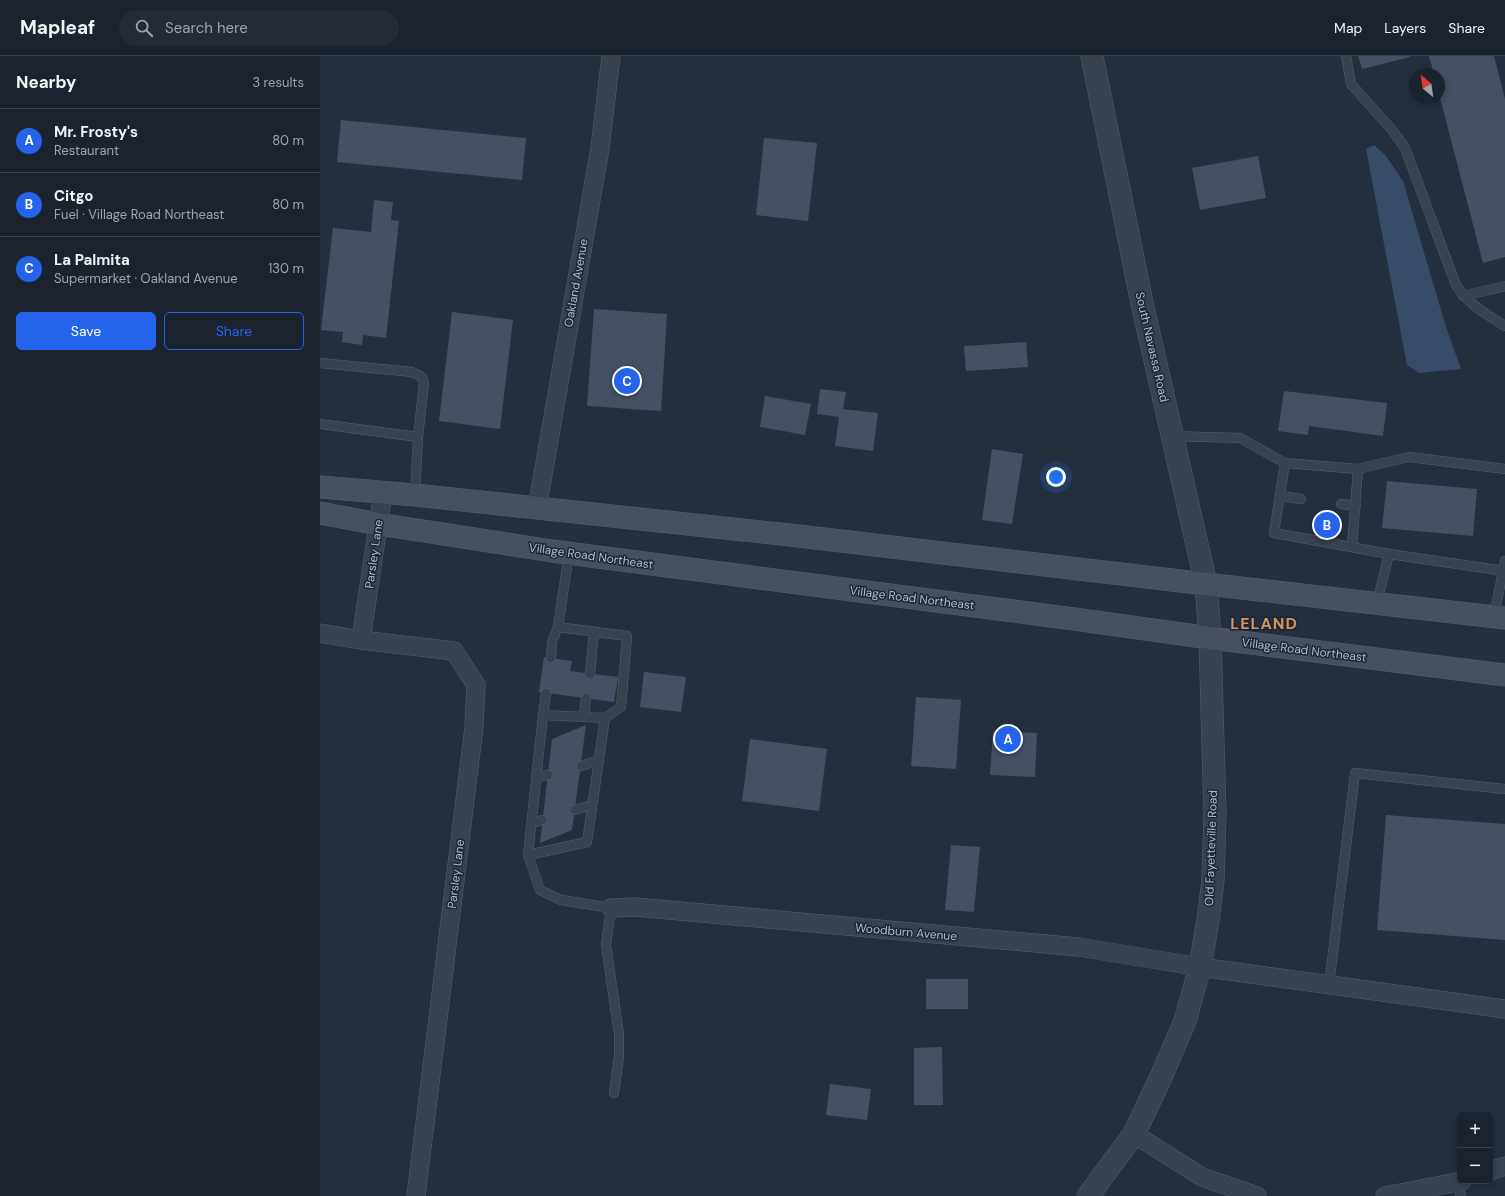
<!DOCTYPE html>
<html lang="en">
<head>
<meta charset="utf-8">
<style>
  :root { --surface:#1b232e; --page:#242b36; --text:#f1f3f6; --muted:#a0a4aa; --line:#39404a; --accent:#2563eb }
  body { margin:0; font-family:"DM Sans",sans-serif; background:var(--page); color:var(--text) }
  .controls { position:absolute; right:12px; bottom:12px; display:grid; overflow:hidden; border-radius:6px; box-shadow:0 2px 6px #0003 }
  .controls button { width:36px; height:36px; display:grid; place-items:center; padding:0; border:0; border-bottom:1px solid var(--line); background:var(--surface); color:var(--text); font:20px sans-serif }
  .compass { position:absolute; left:1089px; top:12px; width:36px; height:36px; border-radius:50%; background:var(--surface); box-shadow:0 2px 6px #0003; rotate:331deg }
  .you { position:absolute; left:736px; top:421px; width:14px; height:14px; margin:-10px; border:3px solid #fff; border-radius:50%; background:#1a73e8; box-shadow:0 0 0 6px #1a73e833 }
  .badge { display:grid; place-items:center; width:26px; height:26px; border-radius:50%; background:var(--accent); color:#fff; font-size:13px; font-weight:700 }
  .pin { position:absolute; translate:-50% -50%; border:2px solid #fff; box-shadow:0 1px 4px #0006 }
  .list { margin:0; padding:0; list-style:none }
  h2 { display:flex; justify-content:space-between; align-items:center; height:52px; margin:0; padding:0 16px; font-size:17px }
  h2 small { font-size:13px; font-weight:400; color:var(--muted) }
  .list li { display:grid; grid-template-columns:26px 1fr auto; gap:12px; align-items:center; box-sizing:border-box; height:64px; padding:0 16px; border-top:1px solid var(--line) }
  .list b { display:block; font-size:15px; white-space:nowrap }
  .list p { margin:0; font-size:13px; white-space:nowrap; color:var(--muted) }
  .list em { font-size:13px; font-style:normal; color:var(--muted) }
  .actions { display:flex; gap:8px; padding:12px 16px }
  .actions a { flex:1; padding:9px 0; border:1px solid var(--accent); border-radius:6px; text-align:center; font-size:14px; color:var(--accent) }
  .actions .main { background:var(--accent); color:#fff }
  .icon { flex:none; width:22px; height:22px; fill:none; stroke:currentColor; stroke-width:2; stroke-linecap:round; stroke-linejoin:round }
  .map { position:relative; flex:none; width:1185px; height:1140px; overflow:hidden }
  header { display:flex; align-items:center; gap:24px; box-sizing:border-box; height:56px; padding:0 20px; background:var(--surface); border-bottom:1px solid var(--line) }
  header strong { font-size:19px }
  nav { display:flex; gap:22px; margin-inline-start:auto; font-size:14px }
  .search { width:280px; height:36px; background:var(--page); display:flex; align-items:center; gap:10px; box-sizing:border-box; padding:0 14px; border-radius:22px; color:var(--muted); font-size:15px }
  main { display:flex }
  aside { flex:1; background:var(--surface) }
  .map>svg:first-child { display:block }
  .water { fill:#394c67 }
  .building { fill:#455162 }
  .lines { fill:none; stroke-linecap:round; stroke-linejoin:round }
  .service-casing { stroke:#565f6c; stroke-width:10 }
  .minor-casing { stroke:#565f6c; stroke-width:19 }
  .tertiary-casing { stroke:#565f6c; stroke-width:23 }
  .secondary-casing { stroke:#565f6c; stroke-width:23 }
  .service { stroke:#38414e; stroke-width:9 }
  .minor { stroke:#38414e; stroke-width:18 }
  .tertiary { stroke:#38414e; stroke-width:22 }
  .secondary { stroke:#465061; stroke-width:22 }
  .labels { text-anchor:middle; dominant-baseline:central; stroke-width:3; stroke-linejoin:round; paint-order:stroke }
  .street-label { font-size:12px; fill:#b4bcc9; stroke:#1d2633 }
  .district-label { font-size:16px; font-weight:bold; letter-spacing:1px; fill:#d59563; stroke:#1d2633 }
</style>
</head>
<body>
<header>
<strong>Mapleaf</strong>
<div class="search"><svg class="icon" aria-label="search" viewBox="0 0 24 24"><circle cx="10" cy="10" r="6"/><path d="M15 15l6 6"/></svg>Search here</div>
<nav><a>Map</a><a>Layers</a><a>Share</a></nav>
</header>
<main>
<aside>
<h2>Nearby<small>3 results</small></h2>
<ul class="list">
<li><span class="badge">A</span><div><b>Mr. Frosty's</b><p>Restaurant</p></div><em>80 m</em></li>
<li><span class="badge">B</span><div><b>Citgo</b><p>Fuel · Village Road Northeast</p></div><em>80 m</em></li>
<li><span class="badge">C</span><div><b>La Palmita</b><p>Supermarket · Oakland Avenue</p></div><em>130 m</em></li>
</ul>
<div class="actions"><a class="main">Save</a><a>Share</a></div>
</aside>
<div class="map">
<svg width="1185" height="1140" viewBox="0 0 1185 1140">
  <rect width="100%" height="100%" fill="#242f3e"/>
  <path class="water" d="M1054 89 1066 100 1083 125 1126 271 1141 313 1099 317 1087 309 1046 93Z"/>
  <path class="building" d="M1038 0H1090V1L1042 13Z
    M1109 0H1174L1185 43V201L1163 207 1119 38V18H1114Z
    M21 64 206 82 202 124 17 106Z
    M444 82 497 87 488 165 436 159Z
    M938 100 946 142 880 154 872 112Z
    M54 144 73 146 71 164 79 165 66 282 43 279 42 289 22 286 23 276 1 274 13 172 51 176Z
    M274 253 347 258 341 355 267 350Z
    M132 256 193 264 180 373 119 365Z
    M706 286 708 311 646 315 644 290Z
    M500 333 526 336 523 353 558 357 553 395 515 390 519 361 497 358Z
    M964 335 1067 347 1063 380 989 370 988 379 958 375Z
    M445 340 491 348 485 379 440 371Z
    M672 393 703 398 692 468 662 464Z
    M1067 425 1157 433 1153 480 1062 472Z
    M224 601 252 605 250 615 298 621 294 646 219 636Z
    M324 616 366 621 361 656 320 651Z
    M596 641 641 644 636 713 591 710Z
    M266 669 252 774 220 787 232 683Z
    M673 675 717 677 715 721 670 719Z
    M430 683 507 693 499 755 422 745Z
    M1066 759 1185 768V884L1057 874Z
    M631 789 660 791 654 856 625 854Z
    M606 923H648V953H606Z
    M622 991 623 1049H594V992Z
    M510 1028 551 1033 547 1064 506 1059Z"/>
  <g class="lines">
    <defs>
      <path id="service" d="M1026 0 1031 28 1072 74 1085 92 1136 229C1151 251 1164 256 1185 270
        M1143 240 1185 230
        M0 307 92 316 102 321 104 327 98 381
        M0 368 98 381 95 439
        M852 380 920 382 965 407 1038 413 1089 401 1185 413
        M965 407 954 477 1069 498
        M960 440 981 443
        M1021 448 1036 450
        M1032 491 1038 413
        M249 497 238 571 307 580 301 651 285 662 223 659 208 799 220 834 241 844 291 852 286 889 299 978V1001L294 1037
        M1057 547 1069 498 1185 515
        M1174 560 1185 505
        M231 602 232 586 238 571
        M270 618 274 576
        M223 659 226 637
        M264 661 266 642
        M261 710 279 704
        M216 721 228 719
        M255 754 271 749
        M212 767 222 764
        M208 799 267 786 285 662
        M1009 929 1035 717 1185 733
        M1136 1127 1141 1140"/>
      <path id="minor" d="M217 453 280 92 291 0
        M0 577 41 584 134 595 156 629 154 671 96 1140
        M41 584 63 436
        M291 852 315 851 759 891 880 911 1185 953
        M814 1078 882 1121 937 1140
        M1170 1115 1185 1110
        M1065 1140 1142 1125"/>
      <path id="tertiary" d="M768 1140 814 1078 841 1021 865 965 880 911 888 864 893 824 895 758 890 582 886 528 822 247 772 0"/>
      <path id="secondary" d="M0 431 95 439 470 479 886 528 1185 562
        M0 457 58 468 232 495 754 563 890 582 1185 619"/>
    </defs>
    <use href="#service" class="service-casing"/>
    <use href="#minor" class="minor-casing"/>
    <use href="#tertiary" class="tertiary-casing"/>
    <use href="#secondary" class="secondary-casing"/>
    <use href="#service" class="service"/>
    <use href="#minor" class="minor"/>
    <use href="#tertiary" class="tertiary"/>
    <use href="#secondary" class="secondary"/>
  </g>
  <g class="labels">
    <g class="street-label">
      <text transform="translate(256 227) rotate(-80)">Oakland Avenue</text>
      <text transform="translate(832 291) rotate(77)">South Navassa Road</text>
      <text transform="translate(54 498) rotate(-82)">Parsley Lane</text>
      <text transform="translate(271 500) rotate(8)">Village Road Northeast</text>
      <text transform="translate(592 542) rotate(7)">Village Road Northeast</text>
      <text transform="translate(984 594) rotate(7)">Village Road Northeast</text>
      <text transform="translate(891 792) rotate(-88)">Old Fayetteville Road</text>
      <text transform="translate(136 818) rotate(-83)">Parsley Lane</text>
      <text transform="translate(586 876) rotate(5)">Woodburn Avenue</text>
    </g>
    <g class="district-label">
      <text x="944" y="567">LELAND</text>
    </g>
  </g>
</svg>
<div class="controls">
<button>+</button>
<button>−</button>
</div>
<svg class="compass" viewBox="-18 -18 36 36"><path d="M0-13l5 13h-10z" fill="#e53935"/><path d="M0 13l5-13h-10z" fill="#a0a4aa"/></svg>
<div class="you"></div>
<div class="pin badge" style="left:688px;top:683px">A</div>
<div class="pin badge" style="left:1007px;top:469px">B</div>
<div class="pin badge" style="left:307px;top:325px">C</div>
</div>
</main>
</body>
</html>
